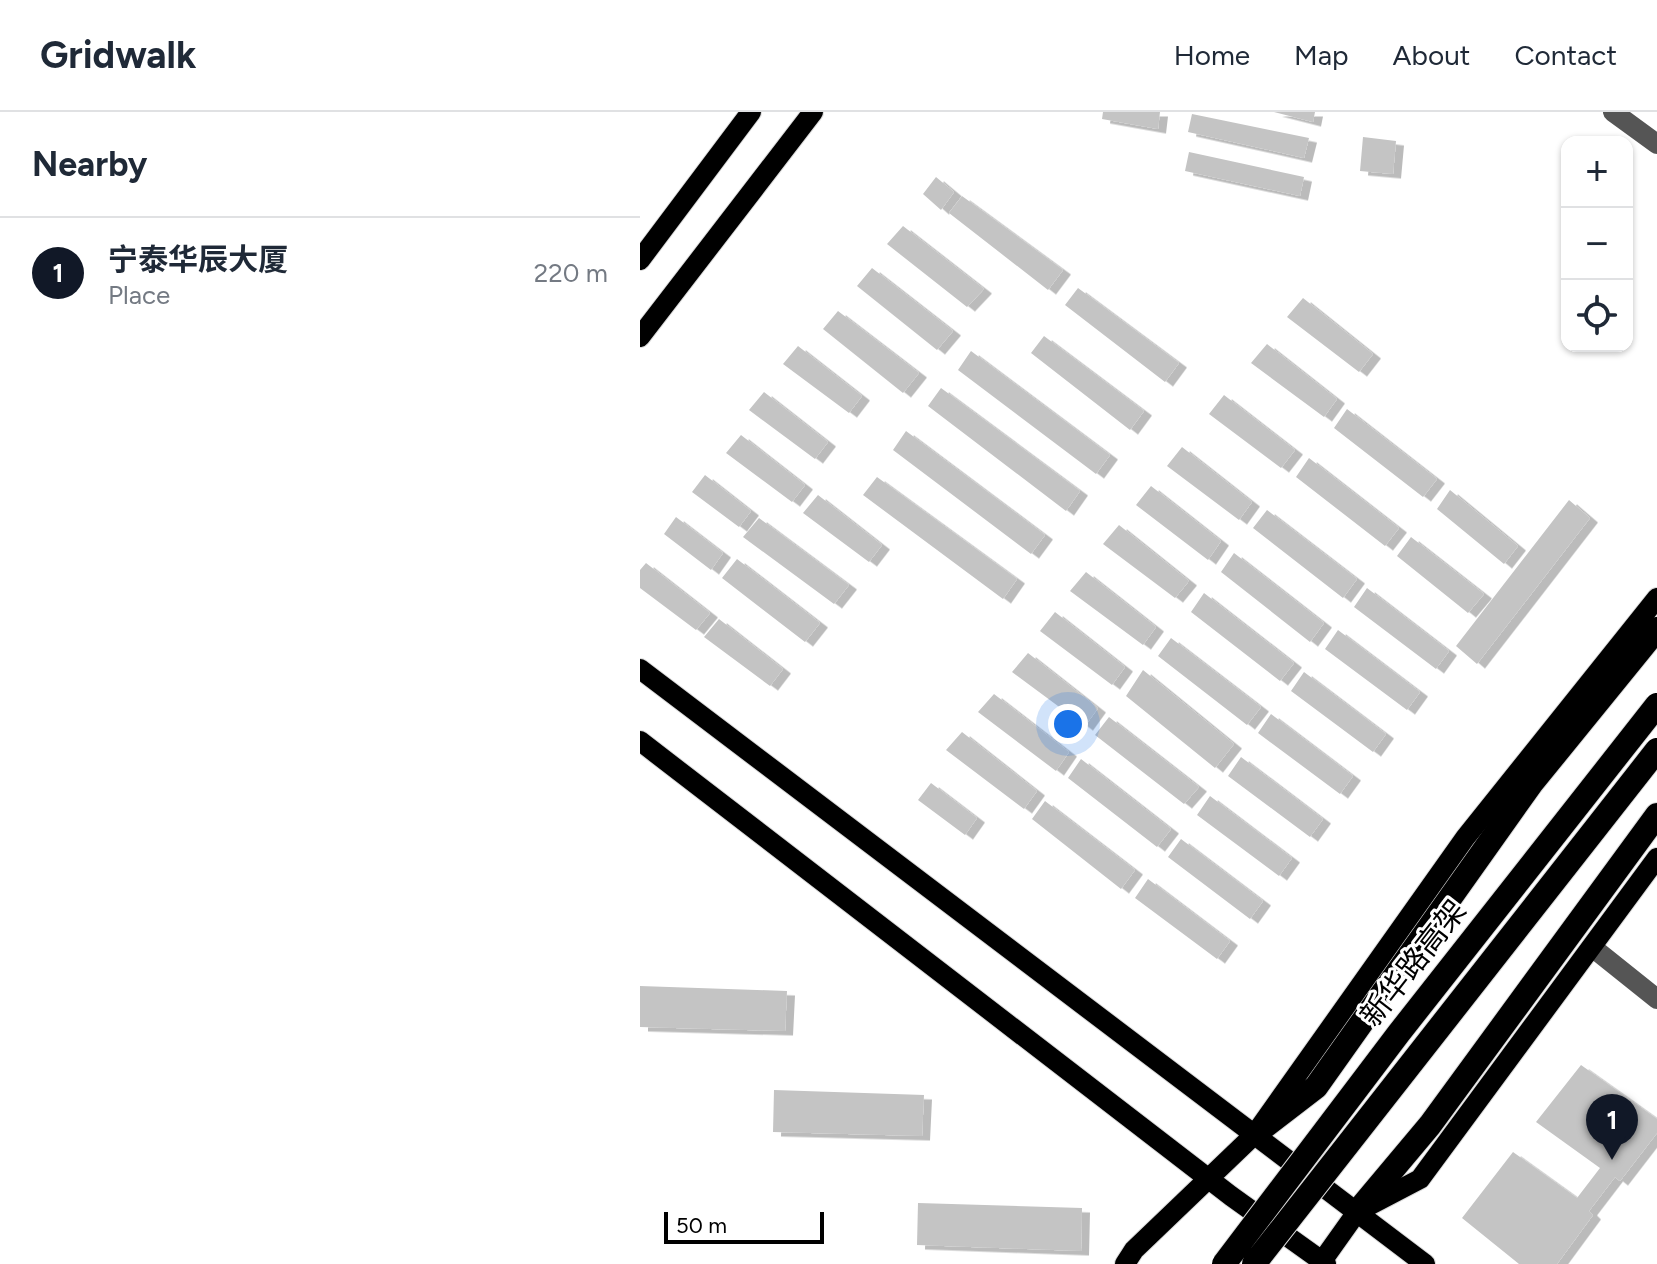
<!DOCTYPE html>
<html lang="en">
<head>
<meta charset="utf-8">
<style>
  :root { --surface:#fff; --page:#f6f6f7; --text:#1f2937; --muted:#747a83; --line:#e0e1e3; --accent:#111827 }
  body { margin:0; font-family:Figtree,"Noto Sans SC",sans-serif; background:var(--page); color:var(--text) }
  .controls { position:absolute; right:24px; top:24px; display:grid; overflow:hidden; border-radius:16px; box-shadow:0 2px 6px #0004 }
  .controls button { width:72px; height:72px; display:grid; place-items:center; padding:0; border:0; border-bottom:2px solid var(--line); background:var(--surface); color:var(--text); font:40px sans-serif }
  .scale { position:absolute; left:24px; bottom:20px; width:160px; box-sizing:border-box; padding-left:8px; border:4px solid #000; border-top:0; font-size:22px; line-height:28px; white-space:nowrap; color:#000; -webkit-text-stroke:6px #fff; paint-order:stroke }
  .you { position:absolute; left:428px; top:612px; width:28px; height:28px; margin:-20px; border:6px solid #fff; border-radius:50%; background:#1a73e8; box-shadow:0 0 0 12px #1a73e833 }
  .badge { display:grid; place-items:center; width:52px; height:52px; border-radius:50%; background:var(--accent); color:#fff; font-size:26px; font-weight:700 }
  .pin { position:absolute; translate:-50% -66px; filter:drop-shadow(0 2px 4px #0008) }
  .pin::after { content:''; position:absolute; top:42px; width:28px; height:24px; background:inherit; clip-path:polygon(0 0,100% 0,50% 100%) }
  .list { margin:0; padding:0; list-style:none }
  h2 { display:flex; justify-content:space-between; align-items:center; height:104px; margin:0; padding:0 32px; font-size:34px }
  h2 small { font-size:26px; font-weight:400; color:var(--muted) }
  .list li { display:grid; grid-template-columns:52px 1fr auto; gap:24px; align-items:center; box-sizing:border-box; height:112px; padding:0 32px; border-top:2px solid var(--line) }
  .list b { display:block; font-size:30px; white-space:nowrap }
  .list p { margin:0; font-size:26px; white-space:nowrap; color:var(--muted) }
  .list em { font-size:26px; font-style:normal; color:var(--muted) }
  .icon { flex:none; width:44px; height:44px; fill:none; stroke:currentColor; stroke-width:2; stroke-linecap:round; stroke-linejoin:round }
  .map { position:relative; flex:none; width:1017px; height:1152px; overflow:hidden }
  header { display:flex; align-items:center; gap:48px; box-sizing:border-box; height:112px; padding:0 40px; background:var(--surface); border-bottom:2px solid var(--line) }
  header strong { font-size:38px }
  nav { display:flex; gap:44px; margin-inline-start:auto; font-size:28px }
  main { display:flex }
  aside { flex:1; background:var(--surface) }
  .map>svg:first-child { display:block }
  .building { fill:#c4c4c4; filter:url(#shadow) }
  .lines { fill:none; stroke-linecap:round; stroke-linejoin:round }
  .major-casing { stroke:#dbdbdb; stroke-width:22 }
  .highway-casing { stroke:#dbdbdb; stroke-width:26 }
  .minor { stroke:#555; stroke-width:20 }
  .major { stroke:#000; stroke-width:20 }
  .highway { stroke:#000; stroke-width:24 }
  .highway-bridge-casing { stroke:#dbdbdb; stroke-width:26; stroke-linecap:butt }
  .highway-bridge { stroke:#000; stroke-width:24 }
  .labels { text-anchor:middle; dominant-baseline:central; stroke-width:6; stroke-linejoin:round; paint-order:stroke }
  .street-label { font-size:30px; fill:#000; stroke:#fff }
</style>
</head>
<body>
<header>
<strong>Gridwalk</strong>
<nav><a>Home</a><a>Map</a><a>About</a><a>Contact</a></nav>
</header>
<main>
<aside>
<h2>Nearby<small></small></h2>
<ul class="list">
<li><span class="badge">1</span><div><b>宁泰华辰大厦</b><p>Place</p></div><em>220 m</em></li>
</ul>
</aside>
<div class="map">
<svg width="1017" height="1152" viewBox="0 0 1017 1152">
  <defs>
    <filter id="shadow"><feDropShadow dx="8" dy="4.5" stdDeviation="0" flood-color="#0004"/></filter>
  </defs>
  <rect width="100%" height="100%" fill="#fff"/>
  <path class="building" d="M463 0H520L518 17 462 7Z
    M634 0H675L673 10Z
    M552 2 669 26 664 46 548 20Z
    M723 25 756 29 753 62 720 59Z
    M549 40 664 65 660 84 545 59Z
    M296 65 314 80 301 98 283 82Z
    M322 84 423 158 408 178 309 101Z
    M263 114 344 177 327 195 247 132Z
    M232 156 313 219 297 238 217 174Z
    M438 176 539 251 525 270 425 193Z
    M663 186 733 242 719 260 647 205Z
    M198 199 279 261 263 281 183 217Z
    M404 224 504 299 490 318 391 241Z
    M627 232 697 287 684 305 611 251Z
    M158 234 222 284 209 301 143 252Z
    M331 239 470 343 456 362 318 258Z
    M301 276 440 379 426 399 288 294Z
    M124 280 188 330 175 347 109 298Z
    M584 283 655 338 641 356 569 302Z
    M707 297 797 367 783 385 694 316Z
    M266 319 405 423 391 442 253 338Z
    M101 323 165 373 152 390 86 341Z
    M542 335 612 390 599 408 527 354Z
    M669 346 759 416 745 434 656 365Z
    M65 363 111 399 99 415 52 380Z
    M237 365 377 467 363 487 223 383Z
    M511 374 581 429 568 448 496 393Z
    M810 378 878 434 864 452 797 397Z
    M178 383 242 433 229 450 163 401Z
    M929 388 950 406 837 552 816 534Z
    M627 398 717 467 703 486 613 416Z
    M36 405 83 441 71 458 24 422Z
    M119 406 209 473 194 492 103 425Z
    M479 413 549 469 535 486 463 432Z
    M771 425 844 482 828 501 757 444Z
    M594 441 684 511 670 530 581 460Z
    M97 447 180 511 165 530 82 466Z
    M6 451 70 501 56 518 0 476V458Z
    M446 460 516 515 503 533 430 479Z
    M727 476 809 539 796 557 714 495Z
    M564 481 654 551 640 569 551 500Z
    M415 500 485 555 472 573 400 519Z
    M79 507 143 557 130 574 64 525Z
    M698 518 780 580 767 598 685 537Z
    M531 526 621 595 607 613 518 544Z
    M388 541 458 596 445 614 372 560Z
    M503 558 594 632 575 656 486 584Z
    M664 560 746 622 733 640 651 579Z
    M354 582 429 640 416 659 338 600Z
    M631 602 713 664 700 682 618 621Z
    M469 605 559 675 544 692 455 623Z
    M322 620 397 679 384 697 306 638Z
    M601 645 683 707 670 725 588 664Z
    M441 647 531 717 517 735 428 666Z
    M291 671 337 706 325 723 278 688Z
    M570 684 652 746 639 764 557 703Z
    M405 689 495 758 481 777 392 707Z
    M541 727 623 789 610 807 528 745Z
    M508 767 590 829 577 847 495 786Z
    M0 874 147 879 145 919 0 915Z
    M941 953 1017 1007V1021L980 1069 975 1065 949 1099 953 1103 917 1152H879L822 1106 873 1040 937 1086 960 1056 896 1010Z
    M134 978 284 983 282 1024 133 1020Z
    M278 1091 442 1096 441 1139 277 1133Z"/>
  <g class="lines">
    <defs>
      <path id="major" d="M0 148 111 0
        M0 225 173 0
        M0 557 785 1152
        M0 629 591 1084 686 1152
        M485 1152 494 1138 615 1022 825 726 1017 486
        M680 1152 717 1100 780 1067 1017 746"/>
      <path id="highway" d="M615 1022 676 975 891 672 1017 517
        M717 1100 790 1013 1017 703"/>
    </defs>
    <use href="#major" class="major-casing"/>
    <use href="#highway" class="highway-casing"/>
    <path class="minor" d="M973 0 1017 32
      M952 835 1017 887"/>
    <use href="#major" class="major"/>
    <use href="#highway" class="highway"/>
    <defs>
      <path id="highway-bridge" d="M584 1152 759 921 1017 593
        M614 1152 1017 638"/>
    </defs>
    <use href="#highway-bridge" class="highway-bridge-casing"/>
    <use href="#highway-bridge" class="highway-bridge"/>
  </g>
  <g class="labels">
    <g class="street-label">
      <text transform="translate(773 851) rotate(-52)">新华路高架</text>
    </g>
  </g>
</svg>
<div class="controls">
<button>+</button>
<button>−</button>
<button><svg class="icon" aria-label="locate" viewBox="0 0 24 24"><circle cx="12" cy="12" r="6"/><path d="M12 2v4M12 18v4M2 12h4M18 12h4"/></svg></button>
</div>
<div class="scale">50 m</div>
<div class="you"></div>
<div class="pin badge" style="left:972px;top:1048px">1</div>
</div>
</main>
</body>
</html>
